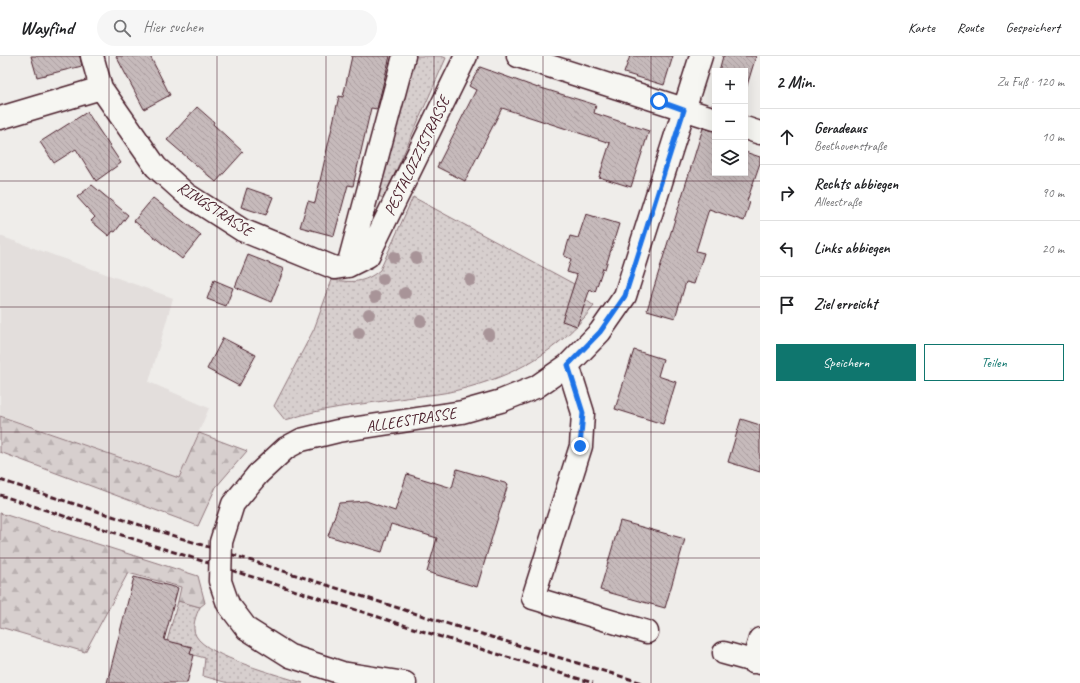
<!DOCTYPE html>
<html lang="de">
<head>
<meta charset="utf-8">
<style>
  :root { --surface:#fff; --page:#f6f6f6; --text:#202124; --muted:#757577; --line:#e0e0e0; --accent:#0f766e }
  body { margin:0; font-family:Caveat,sans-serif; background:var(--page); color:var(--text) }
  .controls { position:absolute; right:12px; top:12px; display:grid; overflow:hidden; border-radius:0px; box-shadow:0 4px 16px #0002 }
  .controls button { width:36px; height:36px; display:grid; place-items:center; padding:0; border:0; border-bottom:1px solid var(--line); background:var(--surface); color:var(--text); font:20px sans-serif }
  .stop { position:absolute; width:12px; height:12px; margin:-9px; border:3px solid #1a73e8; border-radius:50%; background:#fff }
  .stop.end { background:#1a73e8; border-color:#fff; box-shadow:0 1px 4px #0008 }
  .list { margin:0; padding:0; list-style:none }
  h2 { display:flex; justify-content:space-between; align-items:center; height:52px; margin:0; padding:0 16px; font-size:17px }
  h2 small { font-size:13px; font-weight:400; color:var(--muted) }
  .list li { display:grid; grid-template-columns:26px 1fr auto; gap:12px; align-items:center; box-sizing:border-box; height:56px; padding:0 16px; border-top:1px solid var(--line) }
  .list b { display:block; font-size:15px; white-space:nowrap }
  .list p { margin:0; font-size:13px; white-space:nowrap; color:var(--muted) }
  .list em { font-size:13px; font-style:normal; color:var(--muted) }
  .actions { display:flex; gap:8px; padding:12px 16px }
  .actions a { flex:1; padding:9px 0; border:1px solid var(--accent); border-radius:0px; text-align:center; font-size:14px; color:var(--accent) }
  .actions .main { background:var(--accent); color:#fff }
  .icon { flex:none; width:22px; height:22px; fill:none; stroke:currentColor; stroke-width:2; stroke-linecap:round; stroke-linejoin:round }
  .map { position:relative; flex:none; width:760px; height:627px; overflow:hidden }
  header { display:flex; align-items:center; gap:24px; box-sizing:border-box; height:56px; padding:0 20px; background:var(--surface); border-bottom:1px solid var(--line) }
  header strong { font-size:19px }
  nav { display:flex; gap:22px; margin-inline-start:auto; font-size:14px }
  .search { width:280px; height:36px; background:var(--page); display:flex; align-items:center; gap:10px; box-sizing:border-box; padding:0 14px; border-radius:22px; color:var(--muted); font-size:15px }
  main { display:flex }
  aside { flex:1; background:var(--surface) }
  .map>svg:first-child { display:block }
  .built { fill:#e3dedc }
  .green { fill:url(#green-dots); stroke:#90777c }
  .forest { fill:url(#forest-firs); stroke:#90777c }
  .building { fill:url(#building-back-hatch); stroke:#4a1f2b }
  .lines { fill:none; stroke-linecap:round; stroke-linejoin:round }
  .minor-casing { stroke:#4a1f2b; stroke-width:25 }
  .minor { stroke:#f6f6f2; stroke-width:22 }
  .rail { stroke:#4a1f2b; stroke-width:3; stroke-dasharray:6 3; stroke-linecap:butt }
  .minor-bridge-casing { stroke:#4a1f2b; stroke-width:25; stroke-linecap:butt }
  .minor-bridge { stroke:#f6f6f2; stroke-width:22 }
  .tree { fill:#a89498 }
  .route { stroke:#1a73e8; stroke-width:5 }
  .grid { fill:none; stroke:#4a1f2b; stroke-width:1; stroke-opacity:0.55 }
  .labels { text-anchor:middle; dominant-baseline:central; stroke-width:3; stroke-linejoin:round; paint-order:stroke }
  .street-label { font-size:16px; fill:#4a1f2b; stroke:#f6f6f2 }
</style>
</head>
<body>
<header>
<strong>Wayfind</strong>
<div class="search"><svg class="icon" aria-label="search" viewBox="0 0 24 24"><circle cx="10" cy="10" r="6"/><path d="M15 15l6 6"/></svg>Hier suchen</div>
<nav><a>Karte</a><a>Route</a><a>Gespeichert</a></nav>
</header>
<main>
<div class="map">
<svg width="760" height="627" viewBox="0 0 760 627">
  <defs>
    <pattern id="green-dots" width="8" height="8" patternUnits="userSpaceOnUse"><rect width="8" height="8" fill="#d7cfce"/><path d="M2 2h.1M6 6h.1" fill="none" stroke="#bab1b1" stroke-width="1.8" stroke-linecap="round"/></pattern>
    <pattern id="forest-firs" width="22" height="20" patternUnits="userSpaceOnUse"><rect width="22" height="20" fill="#d7cfce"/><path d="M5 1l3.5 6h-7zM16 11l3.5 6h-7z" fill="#bab1b1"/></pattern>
    <pattern id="building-back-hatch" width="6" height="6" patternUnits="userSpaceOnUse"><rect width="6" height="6" fill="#c6babb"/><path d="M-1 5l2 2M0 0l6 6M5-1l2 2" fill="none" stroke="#ac9fa1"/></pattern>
  </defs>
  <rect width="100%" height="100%" fill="#efedea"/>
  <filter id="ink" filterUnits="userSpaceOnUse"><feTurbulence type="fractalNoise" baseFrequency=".025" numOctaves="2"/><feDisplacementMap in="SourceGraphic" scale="8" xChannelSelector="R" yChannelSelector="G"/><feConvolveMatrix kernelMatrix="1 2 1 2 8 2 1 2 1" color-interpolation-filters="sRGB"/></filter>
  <g filter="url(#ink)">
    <path class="built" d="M0 180 173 242 149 326 209 352 179 422 0 359Z"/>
    <path class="green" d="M415 0H441L446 2 384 142 374 139Z
      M413 141 574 228 571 239 586 244 594 250C558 296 515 320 458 334 443 338 428 339 413 341 380 346 346 349 314 356 304 358 294 362 285 364L274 350 314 273 332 224C353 226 363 228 380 214Z
      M178 545 200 551C196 559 191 571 196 580 208 601 279 619 303 627H228L203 620 205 602 190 598 191 591 167 585Z"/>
    <path class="forest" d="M0 360 179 422 199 377 247 395 216 431 198 470 0 396Z
      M0 457 198 520 205 547 200 551 178 545 181 531 128 517 85 596 0 571Z"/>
    <path class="building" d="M31 0H80L82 10 37 21Z
      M116 0H150L170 39 144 53Z
      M352 0H390L377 53 371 52 353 130 348 129 334 180 300 171 308 145 315 147 339 40 343 41Z
      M630 0H673L664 29 624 17Z
      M723 0H756L745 36V15H719Z
      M480 11 538 32V31L596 49 594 57 649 75 631 131 599 121 610 87 502 52 465 125 437 111 476 34 469 30Z
      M197 51 214 66 213 68 243 96 216 126 167 84Z
      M87 56 121 107 96 125 76 93 54 107 40 86Z
      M703 72 715 75V117H745V96L760 101V107L747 145 750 146 744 165 709 153 696 195 704 197 694 228 686 226 675 262 647 254Z
      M92 129 128 159 115 176 113 175 109 180 91 165 95 161 77 141Z
      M247 132 273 141 266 159 241 151Z
      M153 142 201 179 182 203 134 165Z
      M586 158 619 168 605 213 603 212 595 236 590 233 577 270 562 265 577 219 567 216 571 203 564 200 570 180 578 182Z
      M248 199 284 213 271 246 235 231Z
      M214 224 233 232 226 250 207 243Z
      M223 282 256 299 239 330 207 313Z
      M634 294 663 303 658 320 676 326 663 368 615 353Z
      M741 363 760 369V416L728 406Z
      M457 413 508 428 477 531 427 516 437 482 391 468 382 496 328 480 339 447 366 445 395 455 407 418 452 432Z
      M620 465 685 483 665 552 600 534Z
      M134 521 178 532 164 584 192 591 190 598 194 599 187 627H107Z"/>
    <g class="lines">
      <defs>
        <path id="minor" d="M92 0 101 32 156 111 186 138 242 174 335 212 348 210 368 200 466 0
          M518 0 715 63
          M0 62 101 32
          M745 72 760 77
          M348 210 404 0
          M568 309 583 357 581 390 533 542 647 576
          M258 418 286 392 301 384 338 375 462 356 501 345 536 331 568 309 600 276 625 240 701 0
          M228 548 247 573 290 600 342 617 405 627
          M724 597 760 607
          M753 606 760 583"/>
      </defs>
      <use href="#minor" class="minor-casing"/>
      <use href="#minor" class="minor"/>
      <path class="rail" d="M0 424 442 566 643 627
        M0 439 152 489 438 580 593 627"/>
      <defs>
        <path id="minor-bridge" d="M228 548 220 525 221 486 233 448 258 418"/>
      </defs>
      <use href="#minor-bridge" class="minor-bridge-casing"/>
      <use href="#minor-bridge" class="minor-bridge"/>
    </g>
    <g class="tree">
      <circle cx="394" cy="201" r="6"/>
      <circle cx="416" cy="202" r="6"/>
      <circle cx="383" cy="223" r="6"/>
      <circle cx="470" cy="224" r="6"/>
      <circle cx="405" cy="237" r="6"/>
      <circle cx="375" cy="241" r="6"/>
      <circle cx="369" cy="258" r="6"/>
      <circle cx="421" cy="265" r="6"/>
      <circle cx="359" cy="277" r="6"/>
      <circle cx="489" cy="278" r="6"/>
    </g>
  </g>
  <g class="lines" filter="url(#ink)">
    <path class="route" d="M580 390 583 357 568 309 600 276 625 240 684 54 659 45"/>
  </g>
  <path class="grid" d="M109 0V627M217 0V627M326 0V627M434 0V627M543 0V627M651 0V627M0 125H760M0 251H760M0 376H760M0 502H760"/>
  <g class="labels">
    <g class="street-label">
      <text transform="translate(417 100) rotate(-64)">PESTALOZZISTRASSE</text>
      <text transform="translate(215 153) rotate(33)">RINGSTRASSE</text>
      <text transform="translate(411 364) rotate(-9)">ALLEESTRASSE</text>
    </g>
  </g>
</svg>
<div class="controls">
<button>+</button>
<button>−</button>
<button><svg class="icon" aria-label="layers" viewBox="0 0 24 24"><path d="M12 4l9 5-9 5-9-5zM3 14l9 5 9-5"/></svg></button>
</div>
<div class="stop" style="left:659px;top:45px"></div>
<div class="stop end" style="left:580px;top:390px"></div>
</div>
<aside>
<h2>2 Min.<small>Zu Fuß · 120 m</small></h2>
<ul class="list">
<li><svg class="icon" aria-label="ahead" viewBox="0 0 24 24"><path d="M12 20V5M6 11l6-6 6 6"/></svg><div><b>Geradeaus</b><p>Beethovenstraße</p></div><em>10 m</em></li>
<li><svg class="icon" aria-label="right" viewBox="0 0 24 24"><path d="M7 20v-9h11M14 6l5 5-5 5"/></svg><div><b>Rechts abbiegen</b><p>Alleestraße</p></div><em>90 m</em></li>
<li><svg class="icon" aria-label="left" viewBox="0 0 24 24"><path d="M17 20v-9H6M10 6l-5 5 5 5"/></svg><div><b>Links abbiegen</b></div><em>20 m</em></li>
<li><svg class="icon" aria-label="arrive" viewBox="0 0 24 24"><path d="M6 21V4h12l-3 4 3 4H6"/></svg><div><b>Ziel erreicht</b></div></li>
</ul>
<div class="actions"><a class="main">Speichern</a><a>Teilen</a></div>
</aside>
</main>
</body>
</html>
